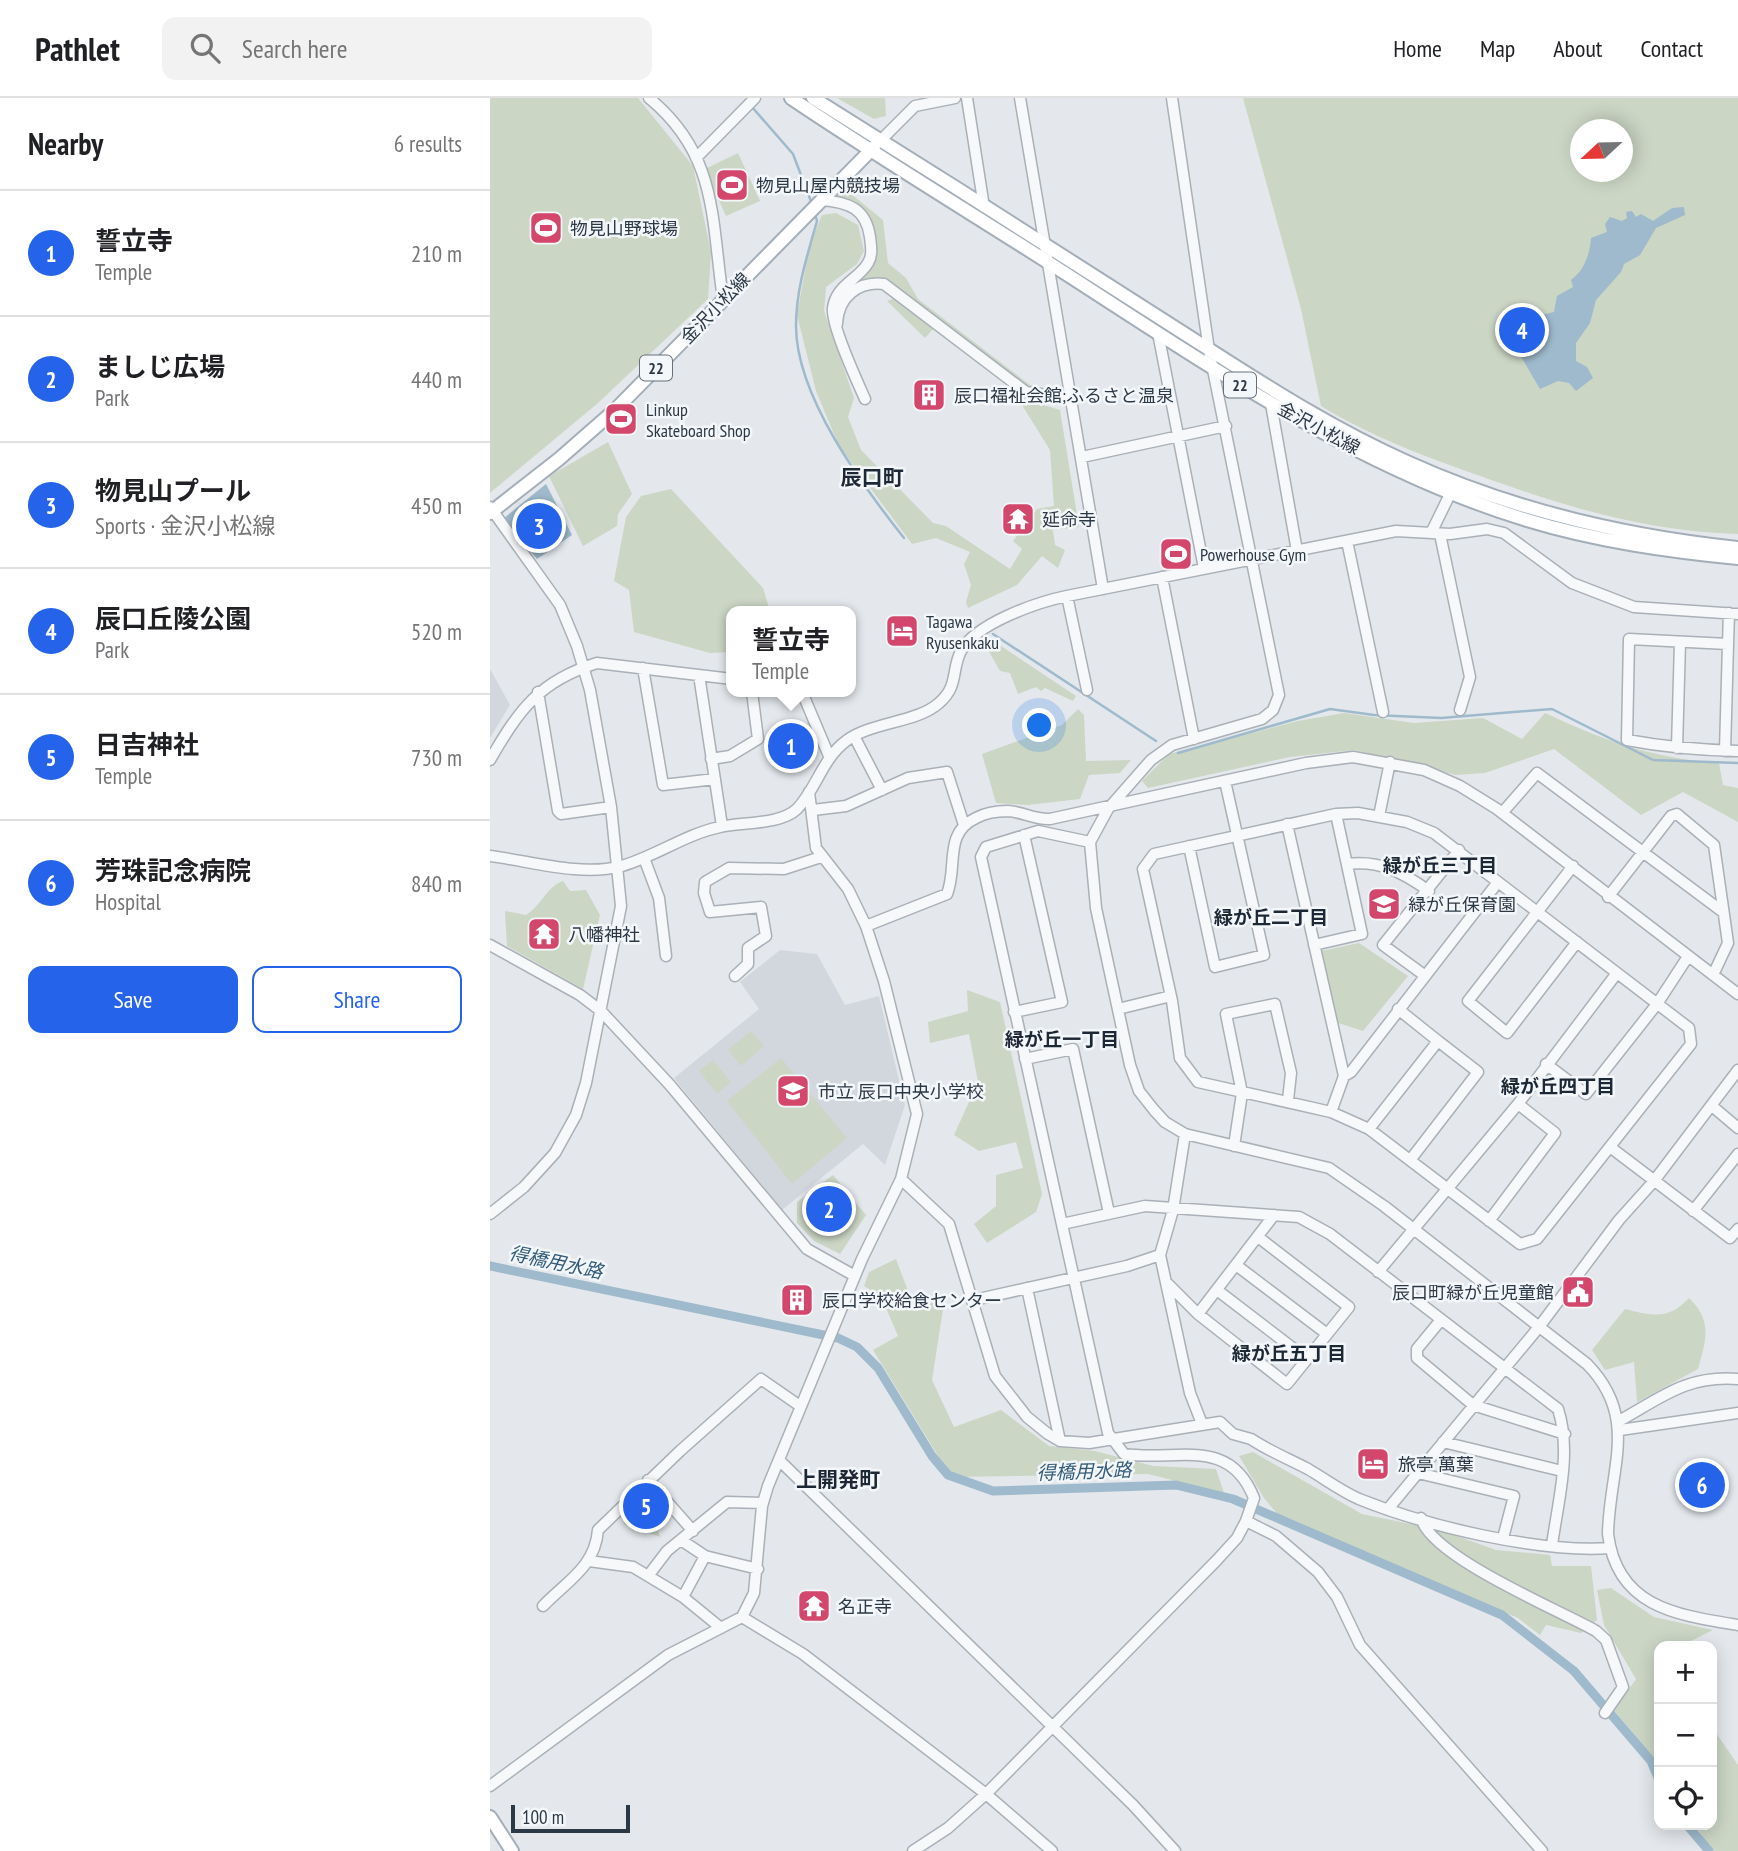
<!DOCTYPE html>
<html lang="en">
<head>
<meta charset="utf-8">
<style>
  :root { --surface:#fff; --page:#f2f2f2; --text:#202124; --muted:#757577; --line:#e0e0e0; --accent:#2563eb }
  body { margin:0; font-family:"PT Sans Narrow","Noto Sans JP",sans-serif; background:var(--page); color:var(--text) }
  .controls { position:absolute; right:21px; bottom:21px; display:grid; overflow:hidden; border-radius:14px; box-shadow:0 4px 18px #0003 }
  .controls button { width:63px; height:63px; display:grid; place-items:center; padding:0; border:0; border-bottom:2px solid var(--line); background:var(--surface); color:var(--text); font:35px sans-serif }
  .compass { position:absolute; left:1080px; top:21px; width:63px; height:63px; border-radius:50%; background:var(--surface); box-shadow:0 4px 18px #0003; rotate:248deg }
  .scale { position:absolute; left:21px; bottom:18px; width:119px; box-sizing:border-box; padding-left:7px; border:4px solid #2b3845; border-top:0; font-size:19px; line-height:24px; white-space:nowrap; color:#2b3845; -webkit-text-stroke:5px #f4f7f9; paint-order:stroke }
  .you { position:absolute; left:550px; top:628px; width:24px; height:24px; margin:-18px; border:5px solid #fff; border-radius:50%; background:#1a73e8; box-shadow:0 0 0 10px #1a73e833 }
  .badge { display:grid; place-items:center; width:46px; height:46px; border-radius:50%; background:var(--accent); color:#fff; font-size:23px; font-weight:700 }
  .pin { position:absolute; translate:-50% -50%; border:4px solid #fff; box-shadow:0 2px 7px #0006 }
  .popup { position:absolute; left:236px; top:508px; width:130px; height:91px; box-sizing:border-box; display:grid; place-content:center; border-radius:14px; background:var(--surface); filter:drop-shadow(0 2px 5px #0005); font-size:23px; white-space:nowrap; color:var(--muted) }
  .popup b { font-size:26px; color:var(--text) }
  .popup::after { content:''; position:absolute; left:50%; top:100%; margin-left:-14px; border:14px solid transparent; border-top-color:var(--surface) }
  .list { margin:0; padding:0; list-style:none }
  h2 { display:flex; justify-content:space-between; align-items:center; height:91px; margin:0; padding:0 28px; font-size:30px }
  h2 small { font-size:23px; font-weight:400; color:var(--muted) }
  .list li { display:grid; grid-template-columns:46px 1fr auto; gap:21px; align-items:center; box-sizing:border-box; height:126px; padding:0 28px; border-top:2px solid var(--line) }
  .list b { display:block; font-size:26px; white-space:nowrap }
  .list p { margin:0; font-size:23px; white-space:nowrap; color:var(--muted) }
  .list em { font-size:23px; font-style:normal; color:var(--muted) }
  .actions { display:flex; gap:14px; padding:21px 28px }
  .actions a { flex:1; padding:16px 0; border:2px solid var(--accent); border-radius:14px; text-align:center; font-size:24px; color:var(--accent) }
  .actions .main { background:var(--accent); color:#fff }
  .icon { flex:none; width:38px; height:38px; fill:none; stroke:currentColor; stroke-width:2; stroke-linecap:round; stroke-linejoin:round }
  .map { position:relative; flex:none; width:1248px; height:1753px; overflow:hidden }
  header { display:flex; align-items:center; gap:42px; box-sizing:border-box; height:98px; padding:0 35px; background:var(--surface); border-bottom:2px solid var(--line) }
  header strong { font-size:33px }
  nav { display:flex; gap:38px; margin-inline-start:auto; font-size:24px }
  .search { width:490px; height:63px; background:var(--page); display:flex; align-items:center; gap:18px; box-sizing:border-box; padding:0 24px; border-radius:14px; color:var(--muted); font-size:26px }
  main { display:flex }
  aside { flex:1; background:var(--surface) }
  .map>svg:first-child { display:block }
  .built { fill:#d2d7de }
  .green { fill:#cbd6c5; fill-rule:evenodd }
  .water { fill:#9ebacc }
  .lines { fill:none; stroke-linecap:round; stroke-linejoin:round }
  .stream { stroke:#9ebacc; stroke-width:2.5 }
  .canal { stroke:#9ebacc; stroke-width:9 }
  .minor-casing { stroke:#a9b0b7; stroke-width:13 }
  .major-casing { stroke:#a3aeb8; stroke-width:16 }
  .minor { stroke:#f7f8fa; stroke-width:10 }
  .major { stroke:#fff; stroke-width:12 }
  .labels { text-anchor:middle; dominant-baseline:central; stroke-width:5; stroke-linejoin:round; paint-order:stroke }
  .shield { fill:#f4f7f9; stroke:#67717b; stroke-width:2 }
  .shield-label { font-size:16px; font-weight:bold; fill:#2b3845 }
  .poi-label { font-size:18px; fill:#2b3845; stroke:#f4f7f9; text-anchor:start }
  .street-label { font-size:18px; fill:#2b3845; stroke:#f4f7f9 }
  .neighbourhood-label { font-size:19px; font-weight:bold; fill:#1d2836; stroke:#f4f7f9 }
  .water-label { font-size:19px; font-style:italic; fill:#335c7b; stroke:#f4f7f9 }
  .quarter-label { font-size:21px; font-weight:bold; fill:#1d2836; stroke:#f4f7f9 }
</style>
</head>
<body>
<header>
<strong>Pathlet</strong>
<div class="search"><svg class="icon" aria-label="search" viewBox="0 0 24 24"><circle cx="10" cy="10" r="6"/><path d="M15 15l6 6"/></svg>Search here</div>
<nav><a>Home</a><a>Map</a><a>About</a><a>Contact</a></nav>
</header>
<main>
<aside>
<h2>Nearby<small>6 results</small></h2>
<ul class="list">
<li><span class="badge">1</span><div><b>誓立寺</b><p>Temple</p></div><em>210 m</em></li>
<li><span class="badge">2</span><div><b>ましじ広場</b><p>Park</p></div><em>440 m</em></li>
<li><span class="badge">3</span><div><b>物見山プール</b><p>Sports · 金沢小松線</p></div><em>450 m</em></li>
<li><span class="badge">4</span><div><b>辰口丘陵公園</b><p>Park</p></div><em>520 m</em></li>
<li><span class="badge">5</span><div><b>日吉神社</b><p>Temple</p></div><em>730 m</em></li>
<li><span class="badge">6</span><div><b>芳珠記念病院</b><p>Hospital</p></div><em>840 m</em></li>
</ul>
<div class="actions"><a class="main">Save</a><a>Share</a></div>
</aside>
<div class="map">
<svg width="1248" height="1753" viewBox="0 0 1248 1753">
  <rect width="100%" height="100%" fill="#e4e8ec"/>
  <path class="built" d="M0 571 20 607 0 640Z
    M290 852 327 856 355 907 389 898 415 1007 395 1067 373 1046 292 1112 184 980 269 911 250 884Z"/>
  <path class="green" d="M0 0H148L203 68 221 154 218 201 108 305 0 395Z
    M347 0H395L396 18 384 21Z
    M753 0H1248V436C1167 434 1088 413 1013 386 951 364 888 343 831 308L811 211ZM1090 32H1132V74H1090Z
    M248 55 270 103 236 118 215 71Z
    M350 87 393 122 398 165 416 180 428 201 540 287 563 292 557 294 534 288 418 203C398 179 386 180 356 184L380 168 376 117 360 103 338 97Z
    M346 115 368 127 374 153 367 166 336 189 334 213 364 300 358 319 371 352 443 425 456 428 520 471 532 451 523 443 547 411 564 408 560 352 527 299 570 312 589 429 563 432 565 447 575 452 568 470 552 458 527 487 478 510 476 504 481 487 474 466 480 454 446 440 422 446 349 348 326 293 307 217 320 145 332 117Z
    M405 200 444 230 435 240 397 203Z
    M118 344 142 396 128 416 127 428 93 448 59 378Z
    M181 391 273 490 280 513H242L241 554 220 555 144 534 139 492 124 483 136 419 151 398Z
    M502 542 586 598 583 603 555 590 551 593 546 589 528 596 520 575 510 573 497 550Z
    M588 611 594 617 596 663 641 662 630 675 599 677 590 701 538 707 506 705 492 656 572 627Z
    M854 615 924 625 993 620 1032 641 1055 615C1115 643 1161 660 1229 665L1233 687 1248 690V724L1193 694 1151 717 1064 651 995 675 966 677 864 652 800 659 658 690 652 683 679 656 808 623Z
    M73 783 80 793 96 792 110 817 93 891 17 848 15 813 36 817C52 807 56 789 73 783Z
    M869 845 918 878 873 933 842 923 831 853Z
    M477 892 510 904 552 1096 546 1114 497 1145 484 1126 506 1108V1077L533 1070 526 1044 489 1053 464 1037 488 984 479 936 440 945 438 924 478 913Z
    M261 933 274 948 251 968 238 952Z
    M291 960 357 1040 302 1086 237 1003Z
    M223 962 241 984 227 996 209 973Z
    M343 1077 376 1117 350 1156 324 1143 307 1125V1104Z
    M406 1161 421 1201 454 1205 442 1282 464 1329 511 1312 559 1348 605 1353 663 1368 726 1371 734 1395 658 1376 461 1379 383 1252 408 1238 391 1198 374 1188 379 1174Z
    M1199 1200C1223 1223 1216 1242 1208 1271L1147 1304 1144 1264 1115 1272 1102 1252 1135 1211C1162 1218 1179 1222 1199 1200Z
    M763 1354 872 1416 950 1432 1006 1452 1060 1457 1062 1468H1101L1107 1522 1091 1535 1056 1527 1050 1537 1028 1520 790 1419 774 1400 749 1358Z
    M155 1389 182 1415 180 1423 154 1398 145 1408 166 1426 170 1439 134 1426 132 1413Z
    M1121 1490 1164 1519 1223 1532 1199 1544 1197 1548H1169V1666L1124 1612 1146 1581 1114 1527 1107 1492Z
    M1222 1629 1248 1667V1753H1222L1205 1727H1222Z"/>
  <path class="water" d="M1194 109 1195 117 1166 130 1150 157 1134 166 1131 174 1106 202 1100 225 1086 245V263L1097 269 1103 280 1086 293 1079 285 1068 283 1050 291 1012 226 1064 214 1067 198 1083 189 1081 182C1094 173 1100 156 1101 140L1117 134 1115 126 1120 119 1132 123 1137 120 1136 114 1142 113 1146 119 1151 116 1163 123 1182 110Z
    M56 386 82 437 47 461 14 420Z"/>
  <g class="lines">
    <path class="stream" d="M262 9 303 56 322 106
      M325 116 327 123C317 158 306 192 306 228 306 298 372 387 414 440
      M503 536 666 643
      M688 655 840 611 884 617 951 620 1062 611 1163 662 1248 665"/>
    <path class="canal" d="M0 1168 348 1240 367 1249 388 1270 442 1358 458 1377 503 1393 686 1387 743 1401 1012 1517 1084 1573 1161 1663 1169 1682
      M1197 1727 1219 1753"/>
    <defs>
      <path id="minor" d="M159 0C228 57 221 120 233 201
        M477 0 494 109
        M530 0 613 491
        M682 0 719 252 789 597 783 612 772 621 682 647 661 662 618 711 600 744 606 810 640 967 649 993 664 1012 675 1024 695 1036 839 1070 894 1108 1097 1266C1150 1320 1119 1371 1118 1436 1127 1509 1186 1517 1248 1527
        M391 42 425 8 465 0
        M206 60 265 0
        M331 102C358 104 376 110 380 139 381 148 383 157 378 165 368 182 346 187 343 210 341 227 367 283 375 301
        M347 226C348 199 368 183 394 186L536 294 580 301
        M668 235 714 470
        M781 306 807 453
        M592 359 736 328
        M942 433 963 390
        M950 436 980 579 970 612
        M857 443 893 614
        M672 479 704 641
        M577 498 597 592
        M1238 546 1239 515
        M153 570 173 687 225 681
        M209 577 232 728
        M48 594 68 713 71 716 121 709
        M312 594 339 658
        M364 638 392 692
        M1187 650 1190 544
        M1235 653 1238 546 1139 541 1137 642C1174 649 1210 652 1248 653
        M221 661 240 658 268 641 262 594
        M0 662C29 612 49 583 107 565L242 581
        M323 712 356 708 418 680 457 674 474 727
        M868 715 917 724 944 735 1199 930 1201 946 1047 1141 1030 1146 879 1031 841 1014 708 984 690 960 682 903 653 771 664 756 846 716Z
        M1012 715 1047 675 1233 814
        M889 718 900 664
        M797 726 854 978 841 1014
        M600 744 548 733 496 749 491 759 618 1335 634 1356C686 1364 739 1337 764 1400L756 1423 786 1438 828 1474 847 1499 870 1547 1052 1753
        M699 748 725 869 774 857 735 683
        M0 758C41 763 90 779 132 768 166 758 196 736 230 729 252 724 290 727 307 711 327 690 332 661 356 643 380 624 427 625 449 605 469 588 461 572 471 553 486 525 548 504 577 498L906 433 960 436 997 431 1014 435 1082 485 1144 509 1248 516
        M154 760 169 800 176 858
        M857 766C890 762 912 774 939 793
        M1083 768 978 903 1017 935 1087 844
        M1118 799 1181 718 1187 716 1224 747 1238 845 1223 877
        M376 828 457 796C468 769 453 735 486 720 495 715 507 713 518 713 533 714 545 722 560 721L816 665 863 659 934 672 970 688 1007 711 1248 896
        M0 847 90 897 111 913 180 987 317 1151 365 1178
        M824 847 872 836 846 716
        M934 877 893 847 969 752
        M245 878 258 866V850L276 838 271 809 220 814 214 795 215 784 239 770 294 771 331 759
        M628 911 681 898
        M524 914 572 904 534 737
        M535 961 583 951 619 1115
        M1056 966 1096 996 1167 906 1197 860
        M854 978 861 974 1008 784
        M1222 1008 1248 1030
        M879 1031 948 943 908 911
        M695 1036 683 1112 670 1157 700 1295 712 1326
        M744 1048 752 995 736 916 785 906 801 975 798 1002
        M1120 1049 1240 1140 1248 1131
        M921 1061 988 974 948 943
        M411 1081 459 1126 505 1278 537 1319 558 1336 570 1343 599 1345 730 1324 743 1336 761 1341C779 1353 799 1361 818 1371 835 1381 851 1393 869 1401 936 1428 1049 1455 1120 1450
        M1203 1113 1248 1056
        M0 1116 34 1089 65 1055 86 1017 96 985 131 808 121 709 100 592 87 548 70 507 0 409
        M999 1123 1065 1035 1028 1006
        M572 1126 655 1108 809 1119 840 1136 1068 1311C1082 1354 1068 1403 1062 1447
        M746 1167 837 1236
        M888 1174 1028 1006 1127 875
        M676 1184 708 1216 797 1286 859 1209 768 1139
        M537 1190 570 1343
        M727 1192 817 1261
        M484 1202 637 1168 670 1157
        M708 1216 784 1117
        M950 1223 927 1251V1260L983 1307 1075 1336
        M1129 1323C1172 1299 1197 1277 1248 1281
        M1130 1332 1248 1315
        M953 1344 1072 1373
        M289 1362 643 1707 685 1753
        M928 1375 1024 1398 1013 1440
        M158 1382 203 1433
        M898 1411 1049 1229 1129 1122 1164 1083 1248 972
        M931 1420C941 1459 1069 1512 1106 1533L1116 1542 1133 1589 1115 1615
        M191 1442 215 1458 268 1471
        M99 1463 143 1469 193 1499 231 1530
        M158 1478 177 1453 237 1404 273 1405
        M193 1499 215 1458
        M53 1508C77 1483 105 1469 108 1432L190 1353 271 1281 310 1308
        M252 1519 313 1556 496 1696 562 1753
        M0 1688 178 1557 252 1519 264 1495 272 1408 278 1388 372 1161 411 1081 427 1016 394 883 376 828 358 791 326 750 319 694
        M423 1753 458 1730 496 1696 727 1462 747 1440 756 1423"/>
      <path id="major" d="M301 0C393 62 488 119 581 179 725 272 872 372 1037 422 1106 443 1177 453 1248 460
        M323 0C456 83 588 167 720 252 784 293 847 333 917 364 1023 412 1133 438 1248 450
        M0 415 69 361 125 312 384 49
        M0 1719 22 1753"/>
    </defs>
    <use href="#minor" class="minor-casing"/>
    <use href="#major" class="major-casing"/>
    <use href="#minor" class="minor"/>
    <use href="#major" class="major"/>
  </g>
  <defs>
    <symbol id="stadium-square" viewBox="-11 -11 22 22"><rect x="-9" y="-9" width="18" height="18" rx="4" fill="#d3476d" stroke="#f4f7f9"/><path d="M0-5a6.5 5 0 1 0 0 10a6.5 5 0 1 0 0-10ZM-3.5-1.8h7v3.6h-7Z" fill="#fff"/></symbol>
    <symbol id="building-square" viewBox="-11 -11 22 22"><rect x="-9" y="-9" width="18" height="18" rx="4" fill="#d3476d" stroke="#f4f7f9"/><path d="M-4-6H4V6H1V3H-1V6H-4ZM-2.5-4.3h1.7v1.8h-1.7ZM.8-4.3h1.7v1.8H.8ZM-2.5-1h1.7V.8h-1.7ZM.8-1h1.7V.8H.8Z" fill="#fff"/></symbol>
    <symbol id="temple-square" viewBox="-11 -11 22 22"><rect x="-9" y="-9" width="18" height="18" rx="4" fill="#d3476d" stroke="#f4f7f9"/><path d="M0-6L5-2H3V0L6.5 2.5H4V6H1.5V3h-3V6H-4V2.5H-6.5L-3 0V-2H-5Z" fill="#fff"/></symbol>
    <symbol id="hotel-square" viewBox="-11 -11 22 22"><rect x="-9" y="-9" width="18" height="18" rx="4" fill="#d3476d" stroke="#f4f7f9"/><path d="M-6-4.5h1.5V1H6V5H4.5V3h-9V5H-6ZM-4 0a1.8 1.8 0 1 1 3.6 0ZM.5 0V-2.5h3Q6-2.5 6 0Z" fill="#fff"/></symbol>
    <symbol id="school-square" viewBox="-11 -11 22 22"><rect x="-9" y="-9" width="18" height="18" rx="4" fill="#d3476d" stroke="#f4f7f9"/><path d="M0-5L7-2L0 1L-7-2ZM-4 1L0 2.5L4 1V4Q0 6-4 4Z" fill="#fff"/></symbol>
    <symbol id="civic-square" viewBox="-11 -11 22 22"><rect x="-9" y="-9" width="18" height="18" rx="4" fill="#d3476d" stroke="#f4f7f9"/><path d="M-.6-6.5H3V-4.5H.6V-3L4-1V1h2V6H-6V1h2V-1L-.6-3ZM-1.2 2.5V6h2.4V2.5Z" fill="#fff"/></symbol>
  </defs>
  <g fill-rule="evenodd">
    <use href="#stadium-square" x="223" y="68" width="38" height="38"/>
    <use href="#stadium-square" x="37" y="111" width="38" height="38"/>
    <use href="#building-square" x="420" y="278" width="38" height="38"/>
    <use href="#stadium-square" x="112" y="302" width="38" height="38"/>
    <use href="#temple-square" x="509" y="402" width="38" height="38"/>
    <use href="#stadium-square" x="667" y="437" width="38" height="38"/>
    <use href="#hotel-square" x="393" y="514" width="38" height="38"/>
    <use href="#school-square" x="875" y="787" width="38" height="38"/>
    <use href="#temple-square" x="35" y="817" width="38" height="38"/>
    <use href="#school-square" x="284" y="974" width="38" height="38"/>
    <use href="#civic-square" x="1069" y="1175" width="38" height="38"/>
    <use href="#building-square" x="288" y="1183" width="38" height="38"/>
    <use href="#hotel-square" x="864" y="1347" width="38" height="38"/>
    <use href="#temple-square" x="305" y="1489" width="38" height="38"/>
  </g>
  <g class="labels">
    <g class="shield">
      <rect x="150" y="257.5" width="32" height="25" rx="5"/>
      <rect x="734" y="274.5" width="32" height="25" rx="5"/>
    </g>
    <g class="shield-label">
      <text x="166" y="270">22</text>
      <text x="750" y="287">22</text>
    </g>
    <g class="poi-label">
      <text x="266" y="87">物見山屋内競技場</text>
      <text x="80" y="130">物見山野球場</text>
      <text x="464" y="297">辰口福祉会館;ふるさと温泉</text>
      <text x="156" y="311">Linkup<tspan x="156" dy="21">Skateboard Shop</tspan></text>
      <text x="552" y="421">延命寺</text>
      <text x="710" y="456">Powerhouse Gym</text>
      <text x="436" y="523">Tagawa<tspan x="436" dy="21">Ryusenkaku</tspan></text>
      <text x="918" y="806">緑が丘保育園</text>
      <text x="78" y="836">八幡神社</text>
      <text x="328" y="993">市立 辰口中央小学校</text>
      <text x="1064" y="1194" text-anchor="end">辰口町緑が丘児童館</text>
      <text x="332" y="1202">辰口学校給食センター</text>
      <text x="908" y="1366">旅亭 萬葉</text>
      <text x="348" y="1508">名正寺</text>
    </g>
    <g class="street-label">
      <text transform="translate(225 210) rotate(-46)">金沢小松線</text>
      <text transform="translate(829 330) rotate(28)">金沢小松線</text>
    </g>
    <g class="neighbourhood-label">
      <text x="950" y="767">緑が丘三丁目</text>
      <text x="781" y="819">緑が丘二丁目</text>
      <text x="572" y="941">緑が丘一丁目</text>
      <text x="1068" y="988">緑が丘四丁目</text>
      <text x="799" y="1255">緑が丘五丁目</text>
    </g>
    <g class="water-label">
      <text transform="translate(66 1164) rotate(12)">得橋用水路</text>
      <text transform="translate(594 1373) rotate(-2)">得橋用水路</text>
    </g>
    <g class="quarter-label">
      <text x="382" y="379">辰口町</text>
      <text x="348" y="1381">上開発町</text>
    </g>
  </g>
</svg>
<div class="controls">
<button>+</button>
<button>−</button>
<button><svg class="icon" aria-label="locate" viewBox="0 0 24 24"><circle cx="12" cy="12" r="6"/><path d="M12 2v4M12 18v4M2 12h4M18 12h4"/></svg></button>
</div>
<svg class="compass" viewBox="-18 -18 36 36"><path d="M0-13l5 13h-10z" fill="#e53935"/><path d="M0 13l5-13h-10z" fill="#757577"/></svg>
<div class="scale">100 m</div>
<div class="you"></div>
<div class="pin badge" style="left:301px;top:648px">1</div>
<div class="popup"><b>誓立寺</b>Temple</div>
<div class="pin badge" style="left:339px;top:1111px">2</div>
<div class="pin badge" style="left:49px;top:428px">3</div>
<div class="pin badge" style="left:1032px;top:232px">4</div>
<div class="pin badge" style="left:156px;top:1408px">5</div>
<div class="pin badge" style="left:1212px;top:1387px">6</div>
</div>
</main>
</body>
</html>
